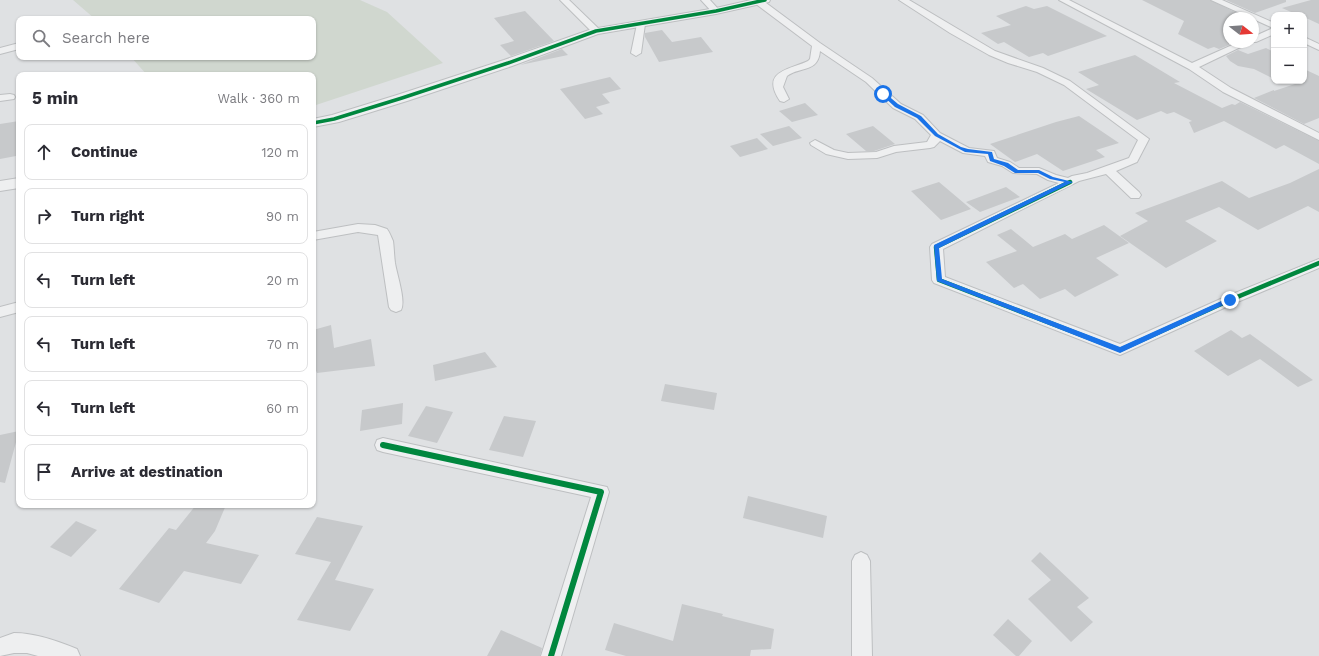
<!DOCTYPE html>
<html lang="en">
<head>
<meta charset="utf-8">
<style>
  :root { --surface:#fff; --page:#f7f7f7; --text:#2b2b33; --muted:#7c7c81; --line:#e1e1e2 }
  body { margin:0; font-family:"Work Sans",sans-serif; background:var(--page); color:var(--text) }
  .controls { position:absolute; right:12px; top:12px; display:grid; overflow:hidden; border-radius:8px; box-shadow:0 1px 3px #0004 }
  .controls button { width:36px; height:36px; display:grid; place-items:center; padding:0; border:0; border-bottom:1px solid var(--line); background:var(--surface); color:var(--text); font:20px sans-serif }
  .compass { position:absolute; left:1223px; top:12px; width:36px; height:36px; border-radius:50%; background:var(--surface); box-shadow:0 1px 3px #0004; rotate:107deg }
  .stop { position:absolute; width:12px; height:12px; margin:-9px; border:3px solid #1a73e8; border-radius:50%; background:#fff }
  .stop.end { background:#1a73e8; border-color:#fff; box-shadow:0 1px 4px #0008 }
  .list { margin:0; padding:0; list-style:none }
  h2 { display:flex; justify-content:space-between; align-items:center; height:52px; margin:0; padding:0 16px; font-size:17px }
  h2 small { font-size:13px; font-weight:400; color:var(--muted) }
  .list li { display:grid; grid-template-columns:26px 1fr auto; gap:12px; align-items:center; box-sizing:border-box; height:56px; margin:0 8px 8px; padding:0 8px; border:1px solid var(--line); border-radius:8px }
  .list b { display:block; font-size:15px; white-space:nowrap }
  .list em { font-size:13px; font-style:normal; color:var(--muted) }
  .icon { flex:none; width:22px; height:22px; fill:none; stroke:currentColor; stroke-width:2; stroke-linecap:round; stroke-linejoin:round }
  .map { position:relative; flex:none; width:1319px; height:656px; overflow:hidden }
  .search { position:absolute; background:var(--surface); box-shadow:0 1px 3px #0004; left:16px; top:16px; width:300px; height:44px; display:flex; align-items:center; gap:10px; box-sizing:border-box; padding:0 14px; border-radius:8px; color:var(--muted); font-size:15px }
  .panel { position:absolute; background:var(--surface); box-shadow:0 1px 3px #0004; left:16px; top:72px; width:300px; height:436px; border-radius:8px }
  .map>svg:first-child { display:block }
  .green { fill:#d0d7cf }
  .building { fill:#c7c9cb }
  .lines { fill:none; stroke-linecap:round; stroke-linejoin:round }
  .minor-casing { stroke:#bdbfc1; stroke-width:2 }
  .tertiary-casing { stroke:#bdbfc1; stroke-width:2 }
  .minor { fill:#eeeff0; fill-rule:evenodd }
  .tertiary { fill:#eeeff0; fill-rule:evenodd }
  .cycleway-far2-casing { stroke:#eceff3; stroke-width:5 }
  .cycleway-far1-casing { stroke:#eceff3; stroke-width:7 }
  .cycleway-casing { stroke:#eceff3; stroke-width:8 }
  .cycleway-far2 { stroke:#00873e; stroke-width:3.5 }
  .cycleway-far1 { stroke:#00873e; stroke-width:4.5 }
  .cycleway { stroke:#00873e; stroke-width:6 }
  .route { fill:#1a73e8 }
</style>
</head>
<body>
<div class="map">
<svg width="1319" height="656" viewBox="0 0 1319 656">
  <rect width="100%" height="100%" fill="#dfe1e3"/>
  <path class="green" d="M73 0H360L387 12 443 63 313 106V75H147L131 57H313V19H95Z"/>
  <path class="building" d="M1142 0H1210L1245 17 1229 18V45L1219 49 1214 47 1208 49 1178 34 1184 21Z
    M1226 0H1286V2L1255 13Z
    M1311 0H1319V24L1304 17V15H1298L1282 8Z
    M1026 6 1034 9 1047 6 1107 36 1048 56 1043 53 1029 57 1004 42 998 44 981 33 1011 25 996 16Z
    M525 11 554 41 511 56 500 45 514 41 494 18Z
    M662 30 672 42 701 37 713 52 659 62 645 37V33Z
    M1266 48 1274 52V79L1254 69 1238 66 1230 61 1226 56 1238 50 1248 54Z
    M562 49 568 55 520 65Z
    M1135 55 1180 82 1174 83 1222 108 1232 104 1235 105 1240 102 1319 141V164L1284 145 1276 149 1224 121 1194 133 1189 122 1192 121 1174 112 1167 114 1161 111 1137 120 1086 89 1099 85 1078 72Z
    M1304 69 1319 76V118L1304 124 1254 98 1274 90V91L1304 81Z
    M610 77 621 89 602 94 610 103 596 107 603 114 585 119 560 89Z
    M805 103 818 115 792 122 779 111Z
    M1079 116 1119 143 1096 150 1105 157 1063 171 1037 154 1015 162 990 144 1056 122Z
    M19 121V148L16 156 0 159V124Z
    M789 126 802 138 773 146 760 134Z
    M873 126 895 144 874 151H866L846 134Z
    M757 138 768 149 740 157 730 146Z
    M1319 169V212L1308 206 1258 230 1219 207 1185 221 1217 241 1166 268 1120 236 1148 221 1135 213 1222 181 1249 198 1290 183Z
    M939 182 971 209 941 220 911 191Z
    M1006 187 1020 197 980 212 966 202Z
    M1104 225 1129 243 1096 258 1119 275 1075 297 1065 289 1040 299 1023 284 1014 288 986 262 1017 251 997 235 1011 229 1033 247 1065 234 1072 239Z
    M331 325 334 348 371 339 375 366 317 373 313 364V330Z
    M1231 330 1242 338 1250 334 1313 380 1298 387 1260 359 1228 376 1194 351Z
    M485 352 497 367 435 381 433 365Z
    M665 384 717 393 714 410 661 401Z
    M403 403 402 424 360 431 362 410Z
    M426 406 453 412 437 443 408 436Z
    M504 416 536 421 523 457 489 450Z
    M19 431 5 483 0 482V435Z
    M748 496 827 516 823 538 743 518Z
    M196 505H226L215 531 206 543 259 555 241 584 184 571 159 603 119 589 169 528 176 530Z
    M317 517 363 526 335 580 374 589 350 631 297 620 331 562 295 554Z
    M76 521 97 530 71 557 50 547Z
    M1040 552 1089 598 1077 607 1093 622 1071 642 1028 599 1051 580 1031 561Z
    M682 604 723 614 722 616 774 629 771 649 751 650 750 656H626L605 650 614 623 673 641Z
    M1008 619 1032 641 1019 656H1016L993 635Z
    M501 630 542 648 540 656H487Z"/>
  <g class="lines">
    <defs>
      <path id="minor" d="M560 0H569L599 29 600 31 599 33H593Z
        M701 0H710L720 11 719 13H713Z
        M757 0H762L820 43 872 78 901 104 923 115 940 133 969 148 994 151 997 158 1010 162 1019 168H1039L1056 175 1068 178 1072 176 1087 173 1129 158 1138 140 1064 85 1037 72 1008 63 989 55 950 33 899 0H909L995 51 1043 68 1070 81 1149 139 1137 162 1116 171 1139 192 1141 195 1139 198H1131L1106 174 1079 181 943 249 945 277 1120 344 1225 297 1319 259V268L1235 303 1120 355 934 283 932 280 930 247 932 244 1059 183 1048 180 1037 174 1013 173 1002 166 988 162 985 156 963 153 940 141 934 147 930 148 896 152 877 158 848 159 826 154 811 145 810 143 815 140 834 150 848 153 876 152 894 146 927 142 931 135 915 119 893 108 866 82 820 51C818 73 801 66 787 76L783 87 789 99 784 102 780 101C760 71 789 70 808 61L810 59 812 46 756 4 755 2Z
        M1059 0H1069L1192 63 1239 42H1253V37L1273 28 1211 0H1222L1274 23V34L1256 42H1251L1199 67 1231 88 1319 133V140L1223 92 1189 69Z
        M641 21 645 24 641 53 636 56 631 53 637 24Z
        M1304 37 1319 44V50L1304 43Z
        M19 43V49L0 54V48Z
        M10 94 14 95 15 97 14 99 0 101V95Z
        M358 224 375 225 387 229C390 233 391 237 393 241 394 248 394 256 395 263 397 275 406 301 401 310L396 312 391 310 389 307 378 235 358 232 313 240V232Z
        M19 302V312L0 317V307Z
        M383 438 607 487 609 492 561 656H541L591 497 383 452 377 450 375 445 377 440Z
        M861 552 867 555 870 561 872 656H852V561L855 555Z
        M14 633C35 633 58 641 77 649L80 656H38L27 653H14L0 656V638Z"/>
      <path id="tertiary" d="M751 0H770L769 2 716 14 598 34 512 66 407 101 339 122 313 127V119L332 115 397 95 504 60 592 29 716 8Z
        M19 178V188L0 191V181Z"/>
    </defs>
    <use href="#minor" class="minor-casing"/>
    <use href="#tertiary" class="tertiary-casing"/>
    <use href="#minor" class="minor"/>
    <use href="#tertiary" class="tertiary"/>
    <defs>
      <path id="cycleway-far2" d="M313 123 334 119 402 98 508 63 596 31 716 11 765 0"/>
      <path id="cycleway-far1" d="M1070 182 936 247 939 280 1120 350 1230 300 1319 263"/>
      <path id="cycleway" d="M383 445 601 492 551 656"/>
    </defs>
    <use href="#cycleway-far2" class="cycleway-far2-casing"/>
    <use href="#cycleway-far1" class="cycleway-far1-casing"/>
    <use href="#cycleway" class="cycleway-casing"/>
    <use href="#cycleway-far2" class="cycleway-far2"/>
    <use href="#cycleway-far1" class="cycleway-far1"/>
    <use href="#cycleway" class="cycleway"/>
  </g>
  <path class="route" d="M882 93H885L898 104 921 116 938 134 961 147 968 149 992 152 994 159 1008 163 1018 170H1039L1053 177 1073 182 939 248 942 279 1120 347 1228 298H1232V301L1120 353 937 281 934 245 1065 182 1050 179 1038 173H1015L1004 166 990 161 988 154 965 152 935 136 917 118 895 107 882 95Z"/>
</svg>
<div class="controls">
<button>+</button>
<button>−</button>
</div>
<svg class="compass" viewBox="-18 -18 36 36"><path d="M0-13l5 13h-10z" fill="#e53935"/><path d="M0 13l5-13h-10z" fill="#7c7c81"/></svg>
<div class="stop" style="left:883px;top:94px"></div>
<div class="stop end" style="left:1230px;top:300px"></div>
<div class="search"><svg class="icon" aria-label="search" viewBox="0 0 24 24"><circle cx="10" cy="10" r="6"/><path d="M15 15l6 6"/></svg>Search here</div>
<section class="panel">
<h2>5 min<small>Walk · 360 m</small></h2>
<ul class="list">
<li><svg class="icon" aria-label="ahead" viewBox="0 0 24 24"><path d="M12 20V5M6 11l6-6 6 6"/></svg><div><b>Continue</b></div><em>120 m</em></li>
<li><svg class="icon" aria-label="right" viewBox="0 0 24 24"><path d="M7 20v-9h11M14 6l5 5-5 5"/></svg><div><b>Turn right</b></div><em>90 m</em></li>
<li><svg class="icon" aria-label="left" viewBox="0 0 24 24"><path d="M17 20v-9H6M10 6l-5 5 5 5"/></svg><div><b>Turn left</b></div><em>20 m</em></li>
<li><svg class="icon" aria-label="left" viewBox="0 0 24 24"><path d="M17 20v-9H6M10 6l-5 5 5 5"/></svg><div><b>Turn left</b></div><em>70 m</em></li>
<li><svg class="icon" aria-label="left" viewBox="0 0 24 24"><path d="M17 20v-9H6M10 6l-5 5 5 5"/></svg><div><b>Turn left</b></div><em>60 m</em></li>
<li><svg class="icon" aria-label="arrive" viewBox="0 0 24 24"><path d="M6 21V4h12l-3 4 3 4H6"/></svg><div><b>Arrive at destination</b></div></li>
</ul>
</section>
</div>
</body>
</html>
